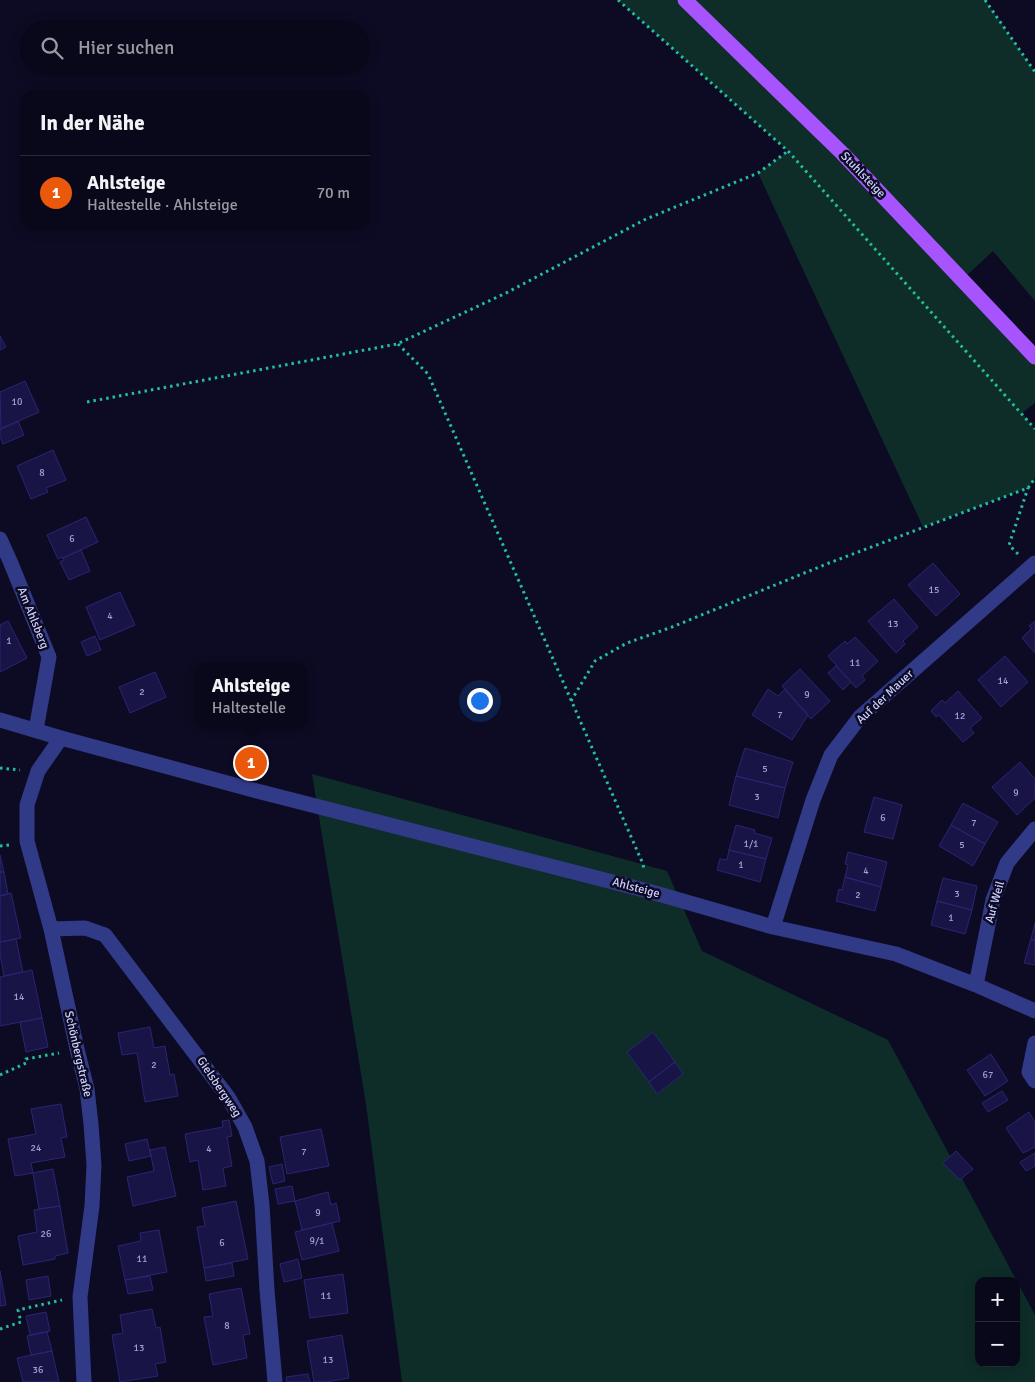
<!DOCTYPE html>
<html lang="de">
<head>
<meta charset="utf-8">
<style>
  :root { --surface:#09081a; --page:#121123; --text:#f1f3f6; --muted:#999aa2; --line:#292939; --accent:#ea580c }
  body { margin:0; font-family:Signika,sans-serif; background:var(--page); color:var(--text) }
  .controls { position:absolute; right:15px; bottom:15px; display:grid; overflow:hidden; border-radius:10px; box-shadow:0 2px 12px #0003 }
  .controls button { width:45px; height:45px; display:grid; place-items:center; padding:0; border:0; border-bottom:1px solid var(--line); background:var(--surface); color:var(--text); font:25px sans-serif }
  .you { position:absolute; left:479px; top:700px; width:18px; height:18px; margin:-12px; border:4px solid #fff; border-radius:50%; background:#1a73e8; box-shadow:0 0 0 8px #1a73e833 }
  .badge { display:grid; place-items:center; width:32px; height:32px; border-radius:50%; background:var(--accent); color:#fff; font-size:16px; font-weight:700 }
  .pin { position:absolute; translate:-50% -50%; border:2px solid #fff; box-shadow:0 1px 5px #0006 }
  .popup { position:absolute; left:195px; top:663px; width:112px; height:65px; box-sizing:border-box; display:grid; place-content:center; border-radius:10px; background:var(--surface); filter:drop-shadow(0 1px 4px #0005); font-size:16px; white-space:nowrap; color:var(--muted) }
  .popup b { font-size:19px; color:var(--text) }
  .popup::after { content:''; position:absolute; left:50%; top:100%; margin-left:-10px; border:10px solid transparent; border-top-color:var(--surface) }
  .list { margin:0; padding:0; list-style:none }
  h2 { display:flex; justify-content:space-between; align-items:center; height:65px; margin:0; padding:0 20px; font-size:21px }
  h2 small { font-size:16px; font-weight:400; color:var(--muted) }
  .list li { display:grid; grid-template-columns:32px 1fr auto; gap:15px; align-items:center; box-sizing:border-box; height:75px; padding:0 20px; border-top:1px solid var(--line) }
  .list b { display:block; font-size:19px; white-space:nowrap }
  .list p { margin:0; font-size:16px; white-space:nowrap; color:var(--muted) }
  .list em { font-size:16px; font-style:normal; color:var(--muted) }
  .icon { flex:none; width:28px; height:28px; fill:none; stroke:currentColor; stroke-width:2; stroke-linecap:round; stroke-linejoin:round }
  .map { position:relative; flex:none; width:1035px; height:1382px; overflow:hidden }
  .search { position:absolute; background:var(--surface); box-shadow:0 2px 12px #0003; left:20px; top:20px; width:350px; height:55px; display:flex; align-items:center; gap:12px; box-sizing:border-box; padding:0 18px; border-radius:28px; color:var(--muted); font-size:19px }
  .panel { position:absolute; background:var(--surface); box-shadow:0 2px 12px #0003; left:20px; top:90px; width:350px; height:140px; border-radius:15px }
  .map>svg:first-child { display:block }
  .green { fill:#0e2d28; fill-rule:evenodd }
  .building { fill:#181546; stroke:#292574 }
  .lines { fill:none; stroke-linecap:round; stroke-linejoin:round }
  .path { stroke:#22be9f; stroke-width:3; stroke-dasharray:2.5 4; stroke-linecap:butt }
  .minor { stroke:#313a87; stroke-width:15 }
  .major { stroke:#a754ff; stroke-width:15 }
  .labels { text-anchor:middle; dominant-baseline:central; stroke-width:5; stroke-linejoin:round; paint-order:stroke }
  .number-label { font-size:10px; fill:#a0a0d1 }
  .street-label { font-size:12px; fill:#cdceff; stroke:#0c0b23 }
</style>
</head>
<body>
<div class="map">
<svg width="1035" height="1382" viewBox="0 0 1035 1382">
  <rect width="100%" height="100%" fill="#0c0b23"/>
  <path class="green" d="M618 0H985L1035 72V301L993 251 963 279 1035 357V403L1022 413 1035 429V478L1028 488 923 527 758 173 788 151Z
    M312 774 667 871 702 951 888 1040 1035 1315V1382H402L366 1104ZM979 1281H1016V1363H979Z"/>
  <path class="building" d="M0 336 6 347 0 350Z
    M25 381 39 412 1 429 0 392Z
    M18 421 24 435 3 444 0 436V429Z
    M53 450 66 480 46 488 48 492 31 499 17 466Z
    M86 517 98 542 63 558 62 557 58 559 47 535Z
    M81 550 90 571 69 580 60 562 64 560 63 558Z
    M933 563 960 594 936 616 908 585Z
    M120 592 135 625 100 640 86 607Z
    M894 599 918 627 903 641 905 644 896 653 868 621Z
    M8 621 27 658 0 672V625Z
    M1035 621V653L1022 638 1032 628 1029 626Z
    M95 636 101 650 87 656 81 642Z
    M855 637 878 661 862 676 865 680 856 688 828 656 845 641 847 644Z
    M1005 656 1028 682 1001 707 978 680Z
    M836 666 851 682 843 690 828 673Z
    M800 669 830 701 811 719 782 686Z
    M155 672 166 697 130 713 119 687Z
    M768 689 778 696 785 689 808 715 792 740 752 715Z
    M958 691 982 718 970 728 974 733 963 742 939 715 936 717 931 711 942 700 945 703Z
    M745 748 793 762 785 788 736 776Z
    M1020 762 1035 779V798L1017 815 992 787Z
    M736 776 785 788 778 818 729 805Z
    M874 797 902 805 893 839 864 832Z
    M963 803 998 822 985 844 951 825Z
    M736 825 755 830 754 833 772 838 766 859 729 850Z
    M951 825 985 844 973 866 939 846Z
    M729 850 766 859 760 882 717 870 720 859 727 860Z
    M848 852 887 862 881 887 845 877 848 865 845 864Z
    M0 855 4 872H0Z
    M0 872H4L8 894 0 896Z
    M845 877 881 887 875 911 836 901 839 889 842 890Z
    M943 878 977 886 972 910 937 901Z
    M11 893 21 938 0 942V896Z
    M937 901 972 910 965 934 931 925Z
    M1035 923V941L1031 939Z
    M16 939 23 972 4 976 0 954V942Z
    M1031 939 1035 941V965L1024 963Z
    M32 970 42 1018 0 1026V977Z
    M42 1018 48 1047 26 1052 20 1022Z
    M150 1027 154 1048 165 1046 170 1075 174 1074 178 1096 145 1102 137 1053 122 1055 118 1033Z
    M653 1032 675 1062 649 1082 627 1052Z
    M991 1054 1008 1081 985 1096 967 1070Z
    M675 1062 683 1074 657 1094 649 1082Z
    M1002 1091 1008 1100 988 1112 982 1103Z
    M61 1104 67 1137 61 1138 65 1157 31 1163 33 1173 15 1176 8 1139 36 1134 31 1109Z
    M1029 1112 1035 1122V1147L1023 1153 1006 1128Z
    M229 1120 232 1136 227 1137 232 1166 223 1168 226 1186 203 1190 198 1160 190 1162 185 1134 223 1127 222 1121Z
    M321 1129 329 1166 287 1174 280 1137Z
    M147 1139 151 1156 129 1161 125 1144Z
    M165 1147 176 1196 133 1206 127 1177 154 1171 150 1150Z
    M956 1151 973 1169 960 1180 943 1163Z
    M1035 1153V1166L1026 1171 1020 1162Z
    M282 1164 285 1181 273 1184 269 1167Z
    M53 1169 60 1206 39 1209 33 1173Z
    M292 1186 295 1201 278 1204 275 1189Z
    M328 1192 331 1205 336 1203 340 1221 302 1230 295 1201Z
    M236 1201 248 1259 204 1268 197 1227 205 1226 202 1208Z
    M60 1206 68 1253 55 1256V1259L23 1265 18 1236 37 1232 34 1210Z
    M332 1223 339 1251 302 1260 295 1232Z
    M159 1230 167 1272 125 1280 118 1246 141 1241 140 1233Z
    M298 1259 302 1278 284 1282 280 1264Z
    M232 1263 234 1276 206 1281 204 1268Z
    M0 1271 6 1305 0 1306Z
    M343 1274 348 1313 310 1318 304 1280Z
    M48 1276 51 1296 29 1300 26 1280Z
    M150 1276 153 1290 128 1294 125 1280Z
    M241 1288 250 1334 243 1335 247 1358 213 1365 204 1317 213 1316 209 1294Z
    M152 1309 156 1328 160 1327 166 1362 155 1364 158 1376 120 1382 112 1335 123 1333 120 1315Z
    M46 1312 50 1331 30 1335 26 1316Z
    M47 1332 52 1351 31 1355 27 1336Z
    M342 1335 349 1378 326 1382H314L307 1341Z
    M52 1351 59 1382H23L17 1358Z
    M308 1374 310 1382H287L286 1377Z"/>
  <g class="lines">
    <path class="path" d="M618 0 788 151 1035 429
      M985 0 1035 72
      M398 344 428 374 643 864 644 870
      M87 402 397 344 508 292 646 219 758 173 788 151
      M1018 554 1009 545 1028 488
      M571 701 595 661 627 643 672 627 829 563 1028 488 1035 478
      M0 768 20 770
      M0 846 9 845
      M0 1075 26 1063V1059L59 1053
      M0 1329 21 1322 18 1310 62 1300"/>
    <path class="minor" d="M0 539 10 561 49 657 36 730
      M0 720 61 738 257 791 648 891 773 927 896 954 976 985 1035 1011
      M61 738 38 771 27 805V841L51 929 77 1049 87 1089 91 1124 94 1165 92 1206 80 1297 84 1382
      M773 927 813 800 831 755 860 717 1035 563
      M51 929 85 928 105 935 228 1097 245 1127 257 1161 262 1205 267 1290 275 1382
      M976 985 993 900 1007 863 1035 829
      M1035 1043 1029 1072 1035 1081"/>
    <path class="major" d="M685 0 843 154 1035 357"/>
  </g>
  <g class="labels">
    <g class="number-label">
      <text x="17" y="402">10</text>
      <text x="42" y="473">8</text>
      <text x="72" y="539">6</text>
      <text x="934" y="590">15</text>
      <text x="110" y="616">4</text>
      <text x="893" y="624">13</text>
      <text x="9" y="641">1</text>
      <text x="855" y="663">11</text>
      <text x="1003" y="681">14</text>
      <text x="142" y="692">2</text>
      <text x="807" y="695">9</text>
      <text x="780" y="715">7</text>
      <text x="960" y="716">12</text>
      <text x="765" y="769">5</text>
      <text x="1016" y="793">9</text>
      <text x="757" y="797">3</text>
      <text x="883" y="818">6</text>
      <text x="974" y="823">7</text>
      <text x="751" y="844">1/1</text>
      <text x="962" y="845">5</text>
      <text x="741" y="865">1</text>
      <text x="866" y="871">4</text>
      <text x="957" y="894">3</text>
      <text x="858" y="895">2</text>
      <text x="951" y="918">1</text>
      <text x="19" y="997">14</text>
      <text x="154" y="1065">2</text>
      <text x="988" y="1075">67</text>
      <text x="36" y="1148">24</text>
      <text x="209" y="1149">4</text>
      <text x="304" y="1152">7</text>
      <text x="318" y="1213">9</text>
      <text x="46" y="1234">26</text>
      <text x="317" y="1241">9/1</text>
      <text x="222" y="1243">6</text>
      <text x="142" y="1259">11</text>
      <text x="326" y="1296">11</text>
      <text x="227" y="1326">8</text>
      <text x="139" y="1348">13</text>
      <text x="328" y="1360">13</text>
      <text x="38" y="1370">36</text>
    </g>
    <g class="street-label">
      <text transform="translate(863 175) rotate(46)">Stuhlsteige</text>
      <text transform="translate(33 618) rotate(68)">Am Ahlsberg</text>
      <text transform="translate(885 697) rotate(-43)">Auf der Mauer</text>
      <text transform="translate(636 888) rotate(15)">Ahlsteige</text>
      <text transform="translate(995 902) rotate(-74)">Auf Weil</text>
      <text transform="translate(78 1054) rotate(77)">Schönbergstraße</text>
      <text transform="translate(219 1087) rotate(56)">Gielsbergweg</text>
    </g>
  </g>
</svg>
<div class="controls">
<button>+</button>
<button>−</button>
</div>
<div class="you"></div>
<div class="pin badge" style="left:251px;top:763px">1</div>
<div class="popup"><b>Ahlsteige</b>Haltestelle</div>
<div class="search"><svg class="icon" aria-label="search" viewBox="0 0 24 24"><circle cx="10" cy="10" r="6"/><path d="M15 15l6 6"/></svg>Hier suchen</div>
<section class="panel">
<h2>In der Nähe<small></small></h2>
<ul class="list">
<li><span class="badge">1</span><div><b>Ahlsteige</b><p>Haltestelle · Ahlsteige</p></div><em>70 m</em></li>
</ul>
</section>
</div>
</body>
</html>
